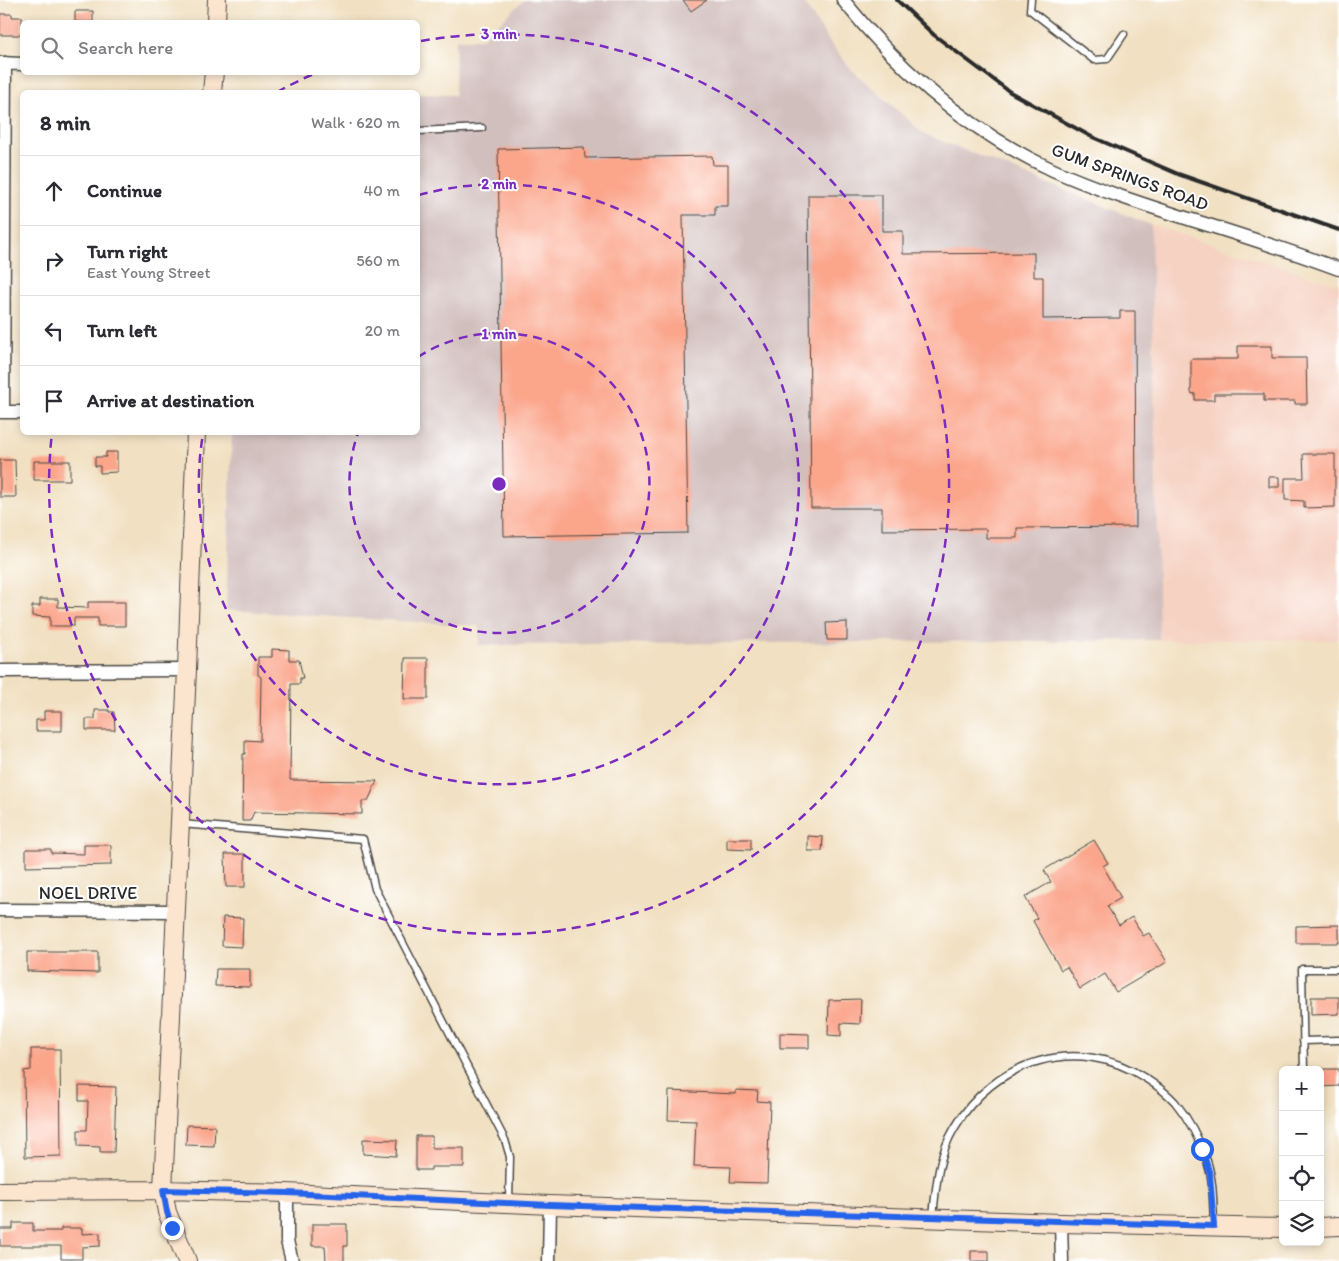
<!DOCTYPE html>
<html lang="en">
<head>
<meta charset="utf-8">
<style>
  :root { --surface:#fff; --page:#f2f2f3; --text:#2b2b33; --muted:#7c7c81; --line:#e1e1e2 }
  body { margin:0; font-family:Itim,sans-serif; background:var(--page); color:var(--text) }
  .controls { position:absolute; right:15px; bottom:15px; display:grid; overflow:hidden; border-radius:8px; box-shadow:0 2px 8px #0003 }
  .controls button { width:45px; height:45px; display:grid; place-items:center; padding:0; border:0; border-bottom:1px solid var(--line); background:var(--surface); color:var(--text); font:25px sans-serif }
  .stop { position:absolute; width:15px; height:15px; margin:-11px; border:4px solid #2563eb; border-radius:50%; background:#fff }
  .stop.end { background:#2563eb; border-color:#fff; box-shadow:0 1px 5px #0008 }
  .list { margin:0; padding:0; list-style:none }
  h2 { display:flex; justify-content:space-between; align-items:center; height:65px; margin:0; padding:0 20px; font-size:21px }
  h2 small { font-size:16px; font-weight:400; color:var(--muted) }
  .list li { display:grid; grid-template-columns:32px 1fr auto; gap:15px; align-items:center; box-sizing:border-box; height:70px; padding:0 20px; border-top:1px solid var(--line) }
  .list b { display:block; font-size:19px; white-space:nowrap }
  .list p { margin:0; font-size:16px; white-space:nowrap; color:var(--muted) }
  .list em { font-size:16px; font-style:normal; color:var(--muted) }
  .icon { flex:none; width:28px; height:28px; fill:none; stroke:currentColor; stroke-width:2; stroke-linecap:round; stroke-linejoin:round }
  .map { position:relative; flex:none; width:1339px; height:1261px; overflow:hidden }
  .search { position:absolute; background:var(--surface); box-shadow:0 2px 8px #0003; left:20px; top:20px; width:400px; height:55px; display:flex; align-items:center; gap:12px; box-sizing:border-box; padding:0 18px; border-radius:8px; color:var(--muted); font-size:19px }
  .panel { position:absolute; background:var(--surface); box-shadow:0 2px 8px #0003; left:20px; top:90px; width:400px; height:345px; border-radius:8px }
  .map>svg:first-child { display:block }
  .built { fill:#f6d2c3 }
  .industrial { fill:#d1bfbd }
  .building { fill:#fba58b }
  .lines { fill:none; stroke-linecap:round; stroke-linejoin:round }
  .lane-casing { stroke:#494642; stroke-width:9 }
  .street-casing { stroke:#494642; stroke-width:15 }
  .secondary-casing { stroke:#494642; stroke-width:20 }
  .lane { stroke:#fff; stroke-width:6 }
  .street { stroke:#fff; stroke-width:12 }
  .secondary { stroke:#fce5cf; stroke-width:18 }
  .rail { stroke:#2b2b2b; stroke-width:4 }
  .route { stroke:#2563eb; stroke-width:6 }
  .ring { fill:none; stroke:#7b2cbf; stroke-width:2.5; stroke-dasharray:9 6 }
  .labels { text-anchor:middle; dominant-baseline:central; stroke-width:4; stroke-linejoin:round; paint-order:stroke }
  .street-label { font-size:18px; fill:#2b2b2b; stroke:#fff }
  .centre { fill:#7b2cbf; stroke:#fff; stroke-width:2.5 }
  .ring-label { font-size:15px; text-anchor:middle; font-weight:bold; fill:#7b2cbf; stroke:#fff; stroke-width:4; stroke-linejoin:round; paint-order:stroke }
</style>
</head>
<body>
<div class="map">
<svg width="1339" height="1261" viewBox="0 0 1339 1261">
  <rect width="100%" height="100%" fill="#fff"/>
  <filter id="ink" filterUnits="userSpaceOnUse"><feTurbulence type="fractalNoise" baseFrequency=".02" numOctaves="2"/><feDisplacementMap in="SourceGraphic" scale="10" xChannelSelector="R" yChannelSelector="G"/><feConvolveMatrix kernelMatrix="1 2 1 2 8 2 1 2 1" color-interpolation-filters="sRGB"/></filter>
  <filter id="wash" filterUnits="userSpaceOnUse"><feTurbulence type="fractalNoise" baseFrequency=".0096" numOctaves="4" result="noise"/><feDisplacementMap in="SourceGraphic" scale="20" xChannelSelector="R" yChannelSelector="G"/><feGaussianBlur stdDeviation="1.12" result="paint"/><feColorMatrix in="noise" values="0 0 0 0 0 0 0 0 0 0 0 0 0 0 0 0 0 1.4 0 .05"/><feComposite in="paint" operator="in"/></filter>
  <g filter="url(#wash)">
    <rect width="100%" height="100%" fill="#f1e0c1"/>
    <path class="built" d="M1151 225 1339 285V640H1159Z"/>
    <path class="industrial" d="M524 0H802L833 47 853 71 924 134 1151 225 1159 640 479 645V626L226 610 232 433 418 432V94L455 95 456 39H482Z"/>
    <g id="blocks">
      <path class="building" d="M683 0H707L691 11Z
        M75 11H93V22H75Z
        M0 14H12V17H22V35H0Z
        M584 147 585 158 712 156 713 165H728V206H715V215H683L688 533 504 536 498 149Z
        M808 195H882V231H903V254L1034 253V277H1043V319L1120 318V311H1135L1136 527 1017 528V538H986V529L882 530V508H811Z
        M1238 346H1272V358H1306L1307 404H1295V401H1264V394H1214V400H1195V394L1191 393V359H1238Z
        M106 452H117V472L100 473V466H95V457H106Z
        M1303 454H1335V507L1304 508V501L1285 500V478H1304Z
        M0 460H15L16 497H0Z
        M34 461H70V480H34Z
        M1269 477H1279V487H1269Z
        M40 599H58V607L88 608V602H125V626H98V618H74V626H50V617L32 616V606H40Z
        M847 622V640H827L826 623Z
        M272 649 289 650V660H299L303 678H300V684H291L290 780 377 781 368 801H362V814L254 812 250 821H242L243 754H245V740L260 741 261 677 258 675V657H272Z
        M405 658H428V699H404Z
        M95 710H109V712H114L115 730H86V719H95Z
        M44 711H62V731H36V720H44Z
        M808 836 823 837 822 851H808Z
        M727 839H751V850L727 849Z
        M1094 840 1108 863 1103 866 1121 898 1107 906 1119 925 1132 917 1143 936 1149 933 1167 962 1116 992 1105 974 1080 989 1067 967 1061 970 1033 921 1037 918 1025 897 1051 882 1044 870Z
        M84 845H111V865L26 867V849H51V853L84 854Z
        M225 854H245V887H226Z
        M223 917 243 918 242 947 222 946Z
        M1339 925V943H1296V926Z
        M27 952H98V973L27 971Z
        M216 969H250V987L215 986Z
        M1311 997H1339V1014L1311 1015Z
        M861 999 860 1024 841 1023V1036L828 1035 829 1000Z
        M780 1033 809 1034V1048H780Z
        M31 1049H60L61 1156 25 1157 24 1071 31 1070Z
        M1320 1069H1339V1086L1320 1087Z
        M79 1086 116 1087 114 1152H100V1147L78 1146V1130H87L88 1101H79Z
        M736 1090 758 1091 757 1101 770 1102 767 1183 730 1182 731 1167 694 1166 696 1121 668 1120 669 1091 736 1094Z
        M187 1125 215 1126 214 1146 186 1145Z
        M416 1136H432V1148H464V1167H431V1170H416Z
        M363 1139 397 1140 396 1156 363 1154Z
        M13 1223H33V1231H61V1228H82V1234L100 1233V1246L82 1247V1259H61V1246H0V1229H13Z
        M312 1224H347V1246H344V1261H326L325 1246H312Z
        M971 1251H989V1261H971Z"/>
    </g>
  </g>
  <g filter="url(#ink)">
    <use href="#blocks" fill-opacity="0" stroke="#494642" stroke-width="1"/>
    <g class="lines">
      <defs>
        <path id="lane" d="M1031 0 1030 10 1094 60 1107 59 1124 34
          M418 131 482 128
          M181 824 363 839 375 889 505 1140 510 1157 509 1202
          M1303 1041 1339 1040
          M1304 1070 1302 969H1339
          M933 1217C936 1186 938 1156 954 1129 993 1060 1078 1034 1145 1078 1156 1085 1166 1092 1175 1102 1189 1119 1200 1141 1207 1161 1214 1182 1213 1204 1214 1225"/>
        <path id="street" d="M843 0C900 71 970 132 1053 170 1098 190 1145 205 1192 220 1241 235 1290 251 1339 269
          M0 63 22 64
          M0 412H22
          M3 412 5 63
          M0 671 187 670
          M0 910 176 911
          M287 1193V1241L292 1261
          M1061 1223 1062 1261
          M549 1261 550 1205"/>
        <path id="secondary" d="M216 22 217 0
          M212 92 214 72
          M0 1191 163 1190 287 1193 550 1205 1061 1223 1283 1228
          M1320 1227 1339 1226
          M187 1261 167 1212 163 1190 187 670 196 432"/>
      </defs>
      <use href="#lane" class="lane-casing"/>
      <use href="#street" class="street-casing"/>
      <use href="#secondary" class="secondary-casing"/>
      <use href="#lane" class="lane"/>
      <use href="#street" class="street"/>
      <use href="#secondary" class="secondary"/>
      <path class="rail" d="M897 0 934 35 1010 92 1090 136 1178 174 1339 230"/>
    </g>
  </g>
  <g class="lines" filter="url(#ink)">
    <path class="route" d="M172 1228 167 1212 163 1190 287 1193 550 1205 1214 1226 1210 1174 1202 1149"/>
  </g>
  <g class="ring">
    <path d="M418 357A150 150 0 1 1 358 433"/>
    <path d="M419 195A300 300 0 1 1 203 434"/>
    <path d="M277 92A450 450 0 0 1 316 73M421 41A450 450 0 1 1 52 433"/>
  </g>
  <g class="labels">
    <g class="street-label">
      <text transform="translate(1130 177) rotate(20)">GUM SPRINGS ROAD</text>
      <text x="88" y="893">NOEL DRIVE</text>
    </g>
  </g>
  <circle cx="499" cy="484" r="8" class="centre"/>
  <g class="ring-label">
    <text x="499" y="39">3 min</text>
    <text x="499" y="189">2 min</text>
    <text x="499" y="339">1 min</text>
  </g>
</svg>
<div class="controls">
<button>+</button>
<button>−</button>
<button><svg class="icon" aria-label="locate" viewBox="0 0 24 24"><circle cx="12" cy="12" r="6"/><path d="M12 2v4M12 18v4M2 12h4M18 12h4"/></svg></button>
<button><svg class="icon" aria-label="layers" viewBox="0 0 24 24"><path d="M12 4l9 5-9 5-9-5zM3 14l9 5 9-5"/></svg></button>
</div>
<div class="stop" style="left:1202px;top:1149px"></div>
<div class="stop end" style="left:172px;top:1228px"></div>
<div class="search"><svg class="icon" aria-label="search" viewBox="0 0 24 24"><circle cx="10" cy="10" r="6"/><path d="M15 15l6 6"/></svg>Search here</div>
<section class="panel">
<h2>8 min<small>Walk · 620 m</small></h2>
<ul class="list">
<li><svg class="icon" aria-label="ahead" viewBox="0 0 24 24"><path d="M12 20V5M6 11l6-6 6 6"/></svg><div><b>Continue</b></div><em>40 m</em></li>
<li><svg class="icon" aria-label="right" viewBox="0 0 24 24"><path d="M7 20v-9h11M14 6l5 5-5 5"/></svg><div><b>Turn right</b><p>East Young Street</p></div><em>560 m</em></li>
<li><svg class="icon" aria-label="left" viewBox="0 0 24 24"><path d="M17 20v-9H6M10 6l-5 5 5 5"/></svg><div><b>Turn left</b></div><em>20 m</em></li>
<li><svg class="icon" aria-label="arrive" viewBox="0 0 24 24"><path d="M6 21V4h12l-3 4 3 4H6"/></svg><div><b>Arrive at destination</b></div></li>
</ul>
</section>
</div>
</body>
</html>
